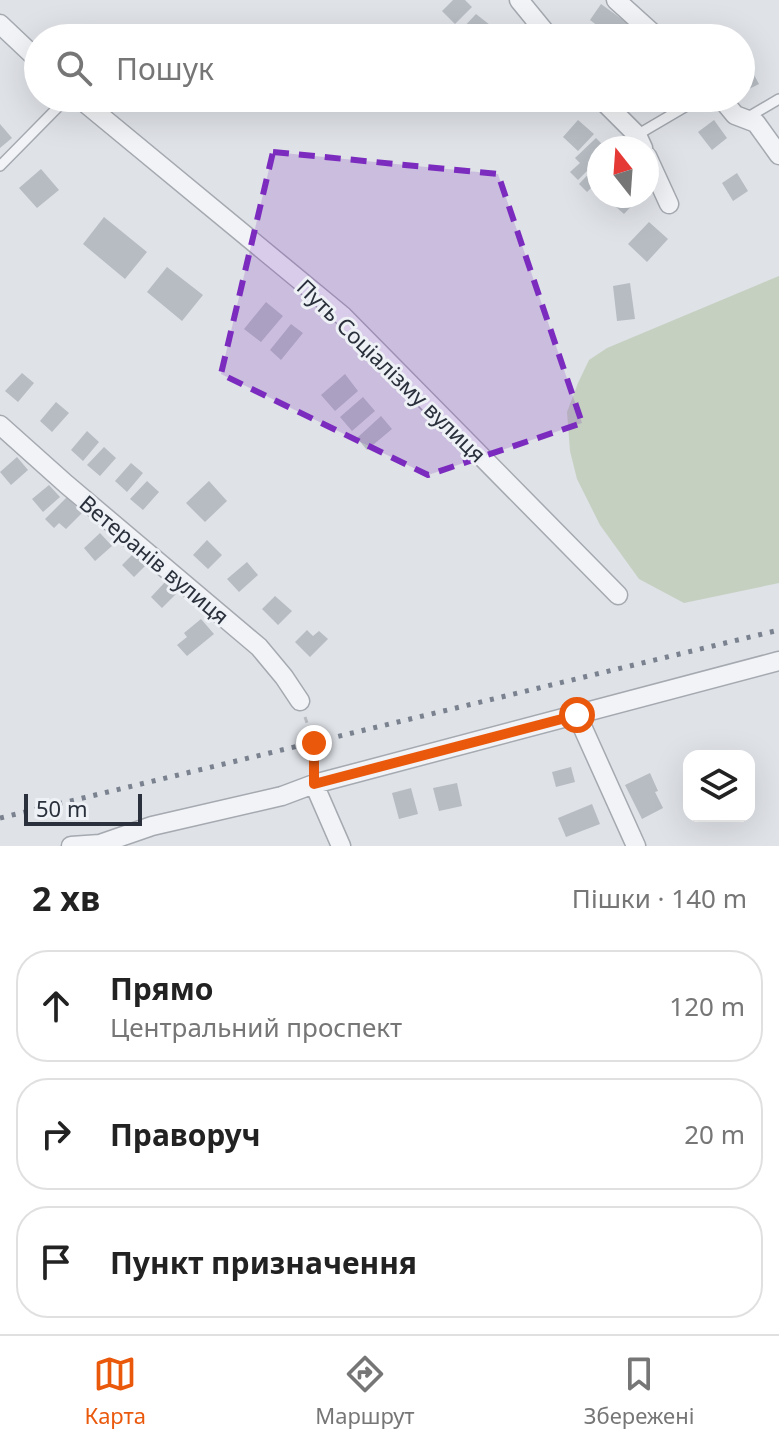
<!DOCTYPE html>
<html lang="uk">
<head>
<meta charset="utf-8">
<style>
  :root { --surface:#fff; --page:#f6f6f6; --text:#222; --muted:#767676; --line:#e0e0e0; --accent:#ea580c }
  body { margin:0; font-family:"Noto Sans",sans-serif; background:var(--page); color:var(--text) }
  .controls { position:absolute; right:24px; bottom:24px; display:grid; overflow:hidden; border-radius:16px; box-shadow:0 8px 32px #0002 }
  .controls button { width:72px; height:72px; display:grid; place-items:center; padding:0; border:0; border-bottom:2px solid var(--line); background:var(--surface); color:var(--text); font:40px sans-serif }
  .compass { position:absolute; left:587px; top:136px; width:72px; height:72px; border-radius:50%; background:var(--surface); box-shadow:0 8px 32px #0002; rotate:343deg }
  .scale { position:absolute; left:24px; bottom:20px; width:118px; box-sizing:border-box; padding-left:8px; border:4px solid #2a313c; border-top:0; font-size:22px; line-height:28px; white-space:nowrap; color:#2a313c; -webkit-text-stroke:6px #eef1f5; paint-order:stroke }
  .stop { position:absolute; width:24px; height:24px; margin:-18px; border:6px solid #ea580c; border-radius:50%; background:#fff }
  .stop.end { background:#ea580c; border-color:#fff; box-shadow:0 2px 8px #0008 }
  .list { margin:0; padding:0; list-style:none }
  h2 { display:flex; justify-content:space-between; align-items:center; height:104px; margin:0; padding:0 32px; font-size:34px }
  h2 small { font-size:26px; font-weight:400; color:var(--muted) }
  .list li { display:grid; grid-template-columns:52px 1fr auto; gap:24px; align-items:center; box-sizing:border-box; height:112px; margin:0 16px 16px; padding:0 16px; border:2px solid var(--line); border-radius:32px }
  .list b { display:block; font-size:30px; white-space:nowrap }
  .list p { margin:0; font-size:26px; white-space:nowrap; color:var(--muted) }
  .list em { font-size:26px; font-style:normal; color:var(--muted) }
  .icon { flex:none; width:44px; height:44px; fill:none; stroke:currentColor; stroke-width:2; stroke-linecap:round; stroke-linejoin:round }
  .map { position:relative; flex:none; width:779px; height:846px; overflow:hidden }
  .search { position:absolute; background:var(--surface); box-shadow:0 8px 32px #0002; left:24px; right:24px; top:24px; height:88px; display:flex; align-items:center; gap:20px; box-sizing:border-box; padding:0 28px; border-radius:44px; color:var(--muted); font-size:30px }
  .sheet { height:488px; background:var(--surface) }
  nav { display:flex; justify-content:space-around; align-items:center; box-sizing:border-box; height:112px; border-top:2px solid var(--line); background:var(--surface); font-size:22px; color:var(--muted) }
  nav a { display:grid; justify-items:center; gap:4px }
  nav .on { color:var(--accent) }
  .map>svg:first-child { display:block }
  .green { fill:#c5d0c1 }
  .building { fill:#b7bcc3 }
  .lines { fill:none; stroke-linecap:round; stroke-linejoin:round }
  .service-casing { stroke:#a5a9b0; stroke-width:12 }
  .minor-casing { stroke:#a5a9b0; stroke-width:21 }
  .path { stroke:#b9bdc2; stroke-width:3; stroke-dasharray:6 6; stroke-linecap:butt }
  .service { stroke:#f1f3f6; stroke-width:9 }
  .minor { stroke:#f1f3f6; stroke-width:18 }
  .rail { stroke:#7a828f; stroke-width:5; stroke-dasharray:4 8; stroke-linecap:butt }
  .route { stroke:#ea580c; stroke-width:10 }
  .marked { fill:#7b2cbf; fill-opacity:0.2; stroke:#7b2cbf; stroke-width:6; stroke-dasharray:16 10; stroke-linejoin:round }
  .labels { text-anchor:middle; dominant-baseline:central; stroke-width:6; stroke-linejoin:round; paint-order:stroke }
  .street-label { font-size:22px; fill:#2a313c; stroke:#eef1f5 }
</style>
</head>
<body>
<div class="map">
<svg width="779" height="846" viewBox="0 0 779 846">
  <rect width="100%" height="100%" fill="#dfe2e7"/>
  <path class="green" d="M779 276V583L684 603 639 579 600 525 577 479 570 451 567 412 578 383 589 360 607 348Z"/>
  <path class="building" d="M453 0H465L472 7 455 24 442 11Z
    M601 4 648 38H614L590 20Z
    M476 14 490 25 480 38H470L461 30Z
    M747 62 759 84 745 91 741 85V65Z
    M528 98H555L542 111Z
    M578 120 594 134 578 151 563 137Z
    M714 120 727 138 712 150 698 132Z
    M0 124 12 138 0 148Z
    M596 138 606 148H599V159L578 180 570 172 580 163 575 158Z
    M599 163V180L587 192 579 184Z
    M41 169 59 190 37 208 19 188Z
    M737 173 748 191 733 201 722 183Z
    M608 196H641L624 214 606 198Z
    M104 217 147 252 125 279 83 244Z
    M649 222 668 239 647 262 628 244Z
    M167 267 203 295 182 321 147 292Z
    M630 283 635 319 617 321 613 286Z
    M266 302 283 316 261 342 244 329Z
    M291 324 303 333 281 360 270 350Z
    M22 373 34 383 18 402 5 391Z
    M345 374 358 391 335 411 321 395Z
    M363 397 375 411 352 431 340 417Z
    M56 402 69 413 52 432 40 421Z
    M381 416 392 429 367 450 357 438Z
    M87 431 99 442 83 461 71 450Z
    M104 447 116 458 100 476 87 465Z
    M17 457 28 470 11 485 0 472Z
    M131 463 143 473 127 492 115 481Z
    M147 481 159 492 143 510 130 499Z
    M209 481 227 501 205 522 186 503Z
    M49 485 60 497 43 512 32 499Z
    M67 497 82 513 66 529 59 523 54 528 45 519Z
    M100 533 112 546 95 561 84 548Z
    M207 540 222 555 208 569 193 555Z
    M136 551 148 563 134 577 122 565Z
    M247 562 258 575 239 592 227 579Z
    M166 581 178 592 162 608 151 597Z
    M275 596 292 611 278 625 262 609Z
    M201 619 214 634 187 656 177 645 187 637 184 633Z
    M307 630 313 636 319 631 328 639 310 657 295 642Z
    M571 767 575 782 556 787 552 772Z
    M650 773 658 791 655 792 663 808 642 819 625 785Z
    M457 783 462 806 439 811 433 788Z
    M411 788 418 814 399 819 392 793Z
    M592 804 600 824 566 837 558 818Z"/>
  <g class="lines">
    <defs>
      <path id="service" d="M745 119 779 99
        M637 135 700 98
        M0 166 67 98"/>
      <path id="minor" d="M519 0 550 38
        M616 0 658 38
        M0 24 38 60
        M79 98 343 316 618 595
        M600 98 637 135 643 148
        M721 98 735 115 756 123 779 155
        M647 156 669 204
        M0 425 66 484 259 647 284 677 300 701
        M577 715 636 846
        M314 784 341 846
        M71 846 100 844 152 826 282 796 314 784 779 661"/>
    </defs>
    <use href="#service" class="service-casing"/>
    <use href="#minor" class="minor-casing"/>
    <path class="path" d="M305 717 314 743V768"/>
    <use href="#service" class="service"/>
    <use href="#minor" class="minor"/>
    <path class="rail" d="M0 818 779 630"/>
  </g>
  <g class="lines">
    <path class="route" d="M314 743V784L577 715"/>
  </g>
  <path class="marked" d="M273 152 498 174 582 423 428 475 221 374Z"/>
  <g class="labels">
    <g class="street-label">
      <text transform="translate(392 370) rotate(44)">Путь Соціалізму вулиця</text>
      <text transform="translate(155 559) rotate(40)">Ветеранів вулиця</text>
    </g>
  </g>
</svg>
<div class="controls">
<button><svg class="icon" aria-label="layers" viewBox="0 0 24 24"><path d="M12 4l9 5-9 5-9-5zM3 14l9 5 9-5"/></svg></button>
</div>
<svg class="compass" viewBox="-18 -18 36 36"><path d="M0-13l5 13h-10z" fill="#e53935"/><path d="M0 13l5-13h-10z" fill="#767676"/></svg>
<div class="scale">50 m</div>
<div class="stop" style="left:577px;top:715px"></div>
<div class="stop end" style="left:314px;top:743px"></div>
<div class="search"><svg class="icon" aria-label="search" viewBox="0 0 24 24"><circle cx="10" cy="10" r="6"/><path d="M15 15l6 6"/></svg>Пошук</div>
</div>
<section class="sheet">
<h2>2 хв<small>Пішки · 140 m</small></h2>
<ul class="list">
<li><svg class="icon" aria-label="ahead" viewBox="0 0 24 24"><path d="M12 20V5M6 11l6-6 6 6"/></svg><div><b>Прямо</b><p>Центральний проспект</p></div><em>120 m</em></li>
<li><svg class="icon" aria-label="right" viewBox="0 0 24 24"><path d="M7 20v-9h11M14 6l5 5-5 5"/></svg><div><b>Праворуч</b></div><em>20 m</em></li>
<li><svg class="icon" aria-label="arrive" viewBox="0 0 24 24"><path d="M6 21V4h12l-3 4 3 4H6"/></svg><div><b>Пункт призначення</b></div></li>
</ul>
</section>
<nav>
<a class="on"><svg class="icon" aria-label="map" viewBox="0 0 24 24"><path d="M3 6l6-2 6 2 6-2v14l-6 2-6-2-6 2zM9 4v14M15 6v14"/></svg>Карта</a>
<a><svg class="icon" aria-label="directions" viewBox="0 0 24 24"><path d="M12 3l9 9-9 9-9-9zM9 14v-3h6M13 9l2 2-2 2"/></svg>Маршрут</a>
<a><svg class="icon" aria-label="saved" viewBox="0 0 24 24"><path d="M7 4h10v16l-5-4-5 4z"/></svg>Збережені</a>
</nav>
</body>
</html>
